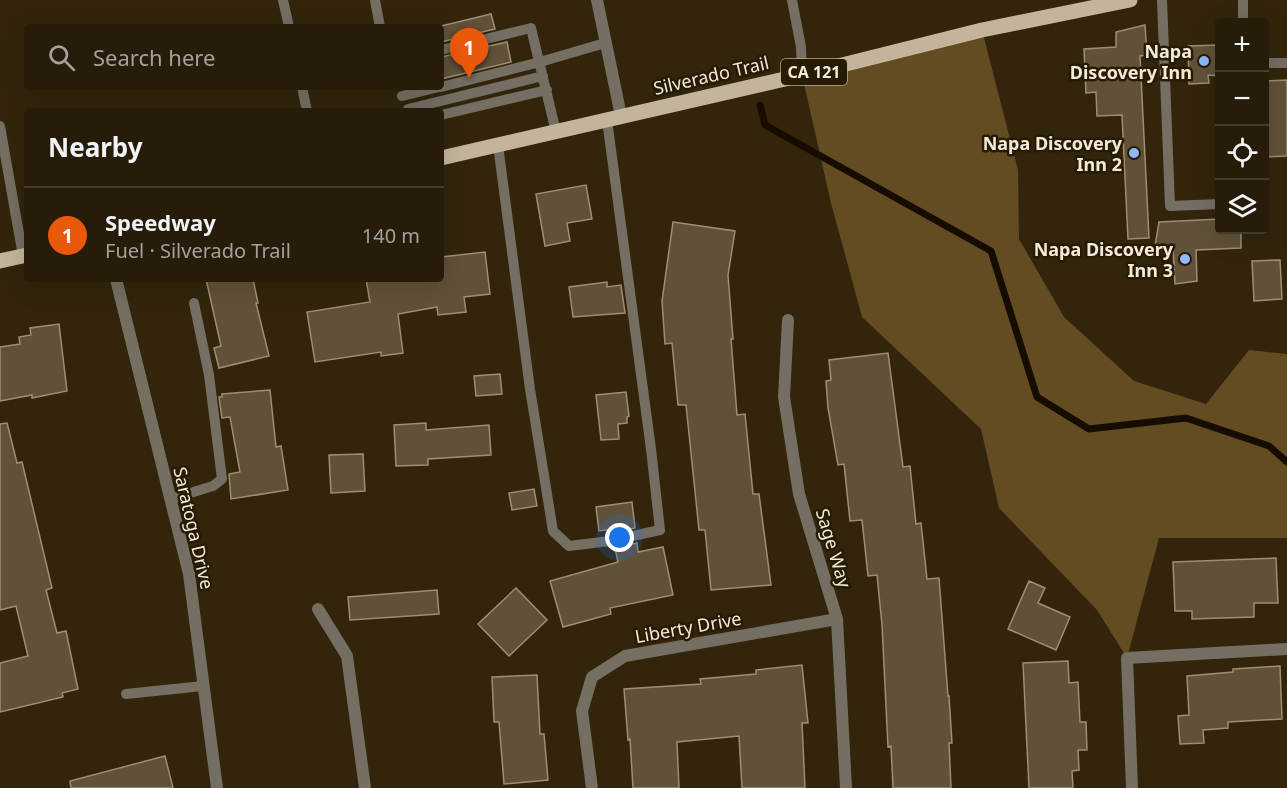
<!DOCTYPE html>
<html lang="en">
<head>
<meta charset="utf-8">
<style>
  :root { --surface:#261c09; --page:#2e2512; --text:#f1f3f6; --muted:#a4a19c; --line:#423a2a; --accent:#ea580c }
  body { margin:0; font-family:"Noto Sans",sans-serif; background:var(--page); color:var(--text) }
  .controls { position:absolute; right:18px; top:18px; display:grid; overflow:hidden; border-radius:6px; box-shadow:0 6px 24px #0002 }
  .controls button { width:54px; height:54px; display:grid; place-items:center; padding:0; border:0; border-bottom:2px solid var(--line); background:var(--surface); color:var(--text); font:30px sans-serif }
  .you { position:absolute; left:620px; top:538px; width:21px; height:21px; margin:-15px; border:4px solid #fff; border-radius:50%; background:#1a73e8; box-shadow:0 0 0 9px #1a73e833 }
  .badge { display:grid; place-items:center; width:39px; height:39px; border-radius:50%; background:var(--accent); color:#fff; font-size:20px; font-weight:700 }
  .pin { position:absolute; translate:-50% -50px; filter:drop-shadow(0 2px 3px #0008) }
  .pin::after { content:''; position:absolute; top:32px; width:21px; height:18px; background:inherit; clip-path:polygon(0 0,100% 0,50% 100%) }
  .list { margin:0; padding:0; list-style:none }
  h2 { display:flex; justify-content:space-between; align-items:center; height:78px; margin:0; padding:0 24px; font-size:26px }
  h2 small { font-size:20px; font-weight:400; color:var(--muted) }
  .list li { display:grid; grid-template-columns:39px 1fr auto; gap:18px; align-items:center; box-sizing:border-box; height:96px; padding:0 24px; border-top:2px solid var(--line) }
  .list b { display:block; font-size:22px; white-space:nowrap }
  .list p { margin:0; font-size:20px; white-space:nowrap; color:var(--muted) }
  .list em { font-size:20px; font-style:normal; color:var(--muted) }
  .icon { flex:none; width:33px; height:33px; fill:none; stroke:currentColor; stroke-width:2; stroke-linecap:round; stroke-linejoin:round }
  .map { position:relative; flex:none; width:1287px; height:788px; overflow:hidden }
  .search { position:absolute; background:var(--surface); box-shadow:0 6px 24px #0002; left:24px; top:24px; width:420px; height:66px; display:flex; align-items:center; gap:15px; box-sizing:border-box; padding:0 21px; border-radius:6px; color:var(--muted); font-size:22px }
  .panel { position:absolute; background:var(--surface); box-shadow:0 6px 24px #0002; left:24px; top:108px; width:420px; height:174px; border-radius:6px }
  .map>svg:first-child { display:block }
  .green { fill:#634c22 }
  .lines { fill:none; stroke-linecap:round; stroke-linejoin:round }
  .stream { stroke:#160d00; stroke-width:7 }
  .building { fill:#605138; stroke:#9e8e72; stroke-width:1.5 }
  .lane { stroke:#756e62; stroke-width:10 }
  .street { stroke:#756e62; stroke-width:12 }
  .primary { stroke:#c3b49c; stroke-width:15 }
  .poi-dot { fill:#90b8fd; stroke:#281b03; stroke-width:2 }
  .labels { text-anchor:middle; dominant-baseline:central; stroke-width:5; stroke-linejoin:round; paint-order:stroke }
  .shield { fill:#281b03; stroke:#b6ac9b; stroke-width:1.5 }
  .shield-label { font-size:16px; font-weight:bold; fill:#f3eadc }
  .poi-label { font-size:18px; font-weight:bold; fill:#f3eadc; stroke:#281b03; text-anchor:end }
  .street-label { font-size:18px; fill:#f3eadc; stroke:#281b03 }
</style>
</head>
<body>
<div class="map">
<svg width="1287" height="788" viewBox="0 0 1287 788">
  <rect width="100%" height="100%" fill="#32250c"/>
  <path class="green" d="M982 30 1018 170 1019 239 1064 317 1134 381 1206 404 1249 350 1287 354V538H1159L1127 658 1097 610 999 508 981 429 862 317 831 203 802 75Z"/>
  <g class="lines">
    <path class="stream" d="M760 105 765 125 991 251 1037 397 1089 429 1186 418 1269 446 1287 462"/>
  </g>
  <path class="building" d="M491 14 495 29 441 42V26Z
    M1145 25 1147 55 1140 56 1149 238 1128 239 1122 115 1097 116 1096 92 1086 93 1084 49 1116 47V32Z
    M507 42 511 62 441 79V57Z
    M1220 45V76L1208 75 1209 83 1189 84 1188 46Z
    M1287 80V156L1264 157V81Z
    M586 185 592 219 567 223 570 241 545 246 536 194Z
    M1220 219V230H1241V248L1196 250 1197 281 1175 284 1173 247 1155 246 1159 222Z
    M673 222 735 231 728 275 733 339H731L737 415 745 414 753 494H759L771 585 711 590 705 530H699L686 405H678L672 343 665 344 662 301Z
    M485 252 490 294 464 297 466 312 438 315 437 307 398 314 403 353 381 356V352L315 362 307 312 370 302 366 279H441V257Z
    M1280 260 1282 299 1254 301 1252 261Z
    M206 279H253L258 303H256L269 356 219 368 214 348 221 346Z
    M607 282V287L621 285 625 313 573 317 569 287Z
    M59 324 67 391 32 398V395L0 401V347L20 344 19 337 31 335 30 328Z
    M888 353 903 467 910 466 916 524 921 523 927 579 939 578 948 696H949L952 743H949L951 788H893L891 746 888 747 882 625 877 575 868 576 862 520 850 521 844 464 838 465 828 408 826 381 831 380 829 360Z
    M500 374 502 394 476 396 474 376Z
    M270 390 276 447 281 446 288 490 231 499 229 474 240 472 230 417 222 418 219 397H222V394Z
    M626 392 629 416 627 417V423L618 424 619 439 601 440 596 395Z
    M7 423 17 463 22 462 52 588 46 590 57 633 66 631 78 689 62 693 63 697 0 712V663L28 656 16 606 0 610V424Z
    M426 423V430L489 425 491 455 428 459V465L396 466 394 425Z
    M363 454 365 491 331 493 329 455Z
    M534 489 537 506 512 510 509 493Z
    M632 502 635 528 612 533V529L599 531 596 507Z
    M637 543 638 552 663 547 673 595 610 608 611 614 563 627 550 581 618 562 615 548Z
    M1276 558 1278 603H1254V617L1192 619V611H1175L1173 562Z
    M1029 581 1045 588 1038 603 1070 617 1056 650 1008 629Z
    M516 588 547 620 509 656 478 624Z
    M437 590 439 614 350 620 348 597Z
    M1068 661 1069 683 1078 682 1080 722H1086L1087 750H1078L1079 770 1072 771 1073 788H1029L1023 663Z
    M802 665 808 723H802L805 788H742L739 736 677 742 679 788H633L630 739 628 740 624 689 701 684 700 679 756 674V670Z
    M1280 666 1282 719 1228 722V728L1203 730 1204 743 1180 744 1178 716 1189 715 1187 676 1233 672V669Z
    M537 675 540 734H544L548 780 504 784 499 722H494L492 677Z
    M165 756 173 788H71L70 781Z"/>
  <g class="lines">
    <path class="lane" d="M283 0 289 27
      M375 0 380 27
      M792 0 801 47 802 75
      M1162 0 1170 206 1220 204
      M1243 22V0
      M441 50 531 28 556 132
      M1264 63H1287
      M302 87 307 111
      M441 87 540 62 605 43
      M402 96 439 87
      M408 109 543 76
      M441 115 547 90
      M0 126 23 256
      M498 145 530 389 553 531 569 546 610 541 660 530 651 449 607 120
      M171 499 213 486 222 479 209 375 194 303
      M126 694 203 686"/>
    <path class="street" d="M597 0 621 116
      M116 279 189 574 217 788
      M788 320 784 397 799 494 837 619 846 788
      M318 609 347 656 365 788
      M592 788 582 711 592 677 625 656 837 619
      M1132 788 1127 658 1287 649"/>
    <path class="primary" d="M441 158 802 75 982 30 1130 0
      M0 261 27 255"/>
  </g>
  <g class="poi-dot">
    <circle cx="1204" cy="61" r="6"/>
    <circle cx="1134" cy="153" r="6"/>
    <circle cx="1185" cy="259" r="6"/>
  </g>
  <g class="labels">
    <rect class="shield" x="781" y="59" width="66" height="26" rx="4.5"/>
    <g class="shield-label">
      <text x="814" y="72">CA 121</text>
    </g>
    <g class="poi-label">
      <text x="1192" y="51">Napa<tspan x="1192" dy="21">Discovery Inn</tspan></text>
      <text x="1122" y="143">Napa Discovery<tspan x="1122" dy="21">Inn 2</tspan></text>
      <text x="1173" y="249">Napa Discovery<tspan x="1173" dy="21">Inn 3</tspan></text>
    </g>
    <g class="street-label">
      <text transform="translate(711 75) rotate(-13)">Silverado Trail</text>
      <text transform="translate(194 528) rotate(77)">Saratoga Drive</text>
      <text transform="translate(834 548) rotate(73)">Sage Way</text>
      <text transform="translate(688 627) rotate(-10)">Liberty Drive</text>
    </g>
  </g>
</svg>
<div class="controls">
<button>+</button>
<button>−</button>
<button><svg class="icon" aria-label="locate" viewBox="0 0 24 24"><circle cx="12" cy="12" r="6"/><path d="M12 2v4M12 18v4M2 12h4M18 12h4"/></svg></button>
<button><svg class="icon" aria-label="layers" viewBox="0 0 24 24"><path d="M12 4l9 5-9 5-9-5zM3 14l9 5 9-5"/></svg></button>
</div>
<div class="you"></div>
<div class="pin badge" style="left:469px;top:78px">1</div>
<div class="search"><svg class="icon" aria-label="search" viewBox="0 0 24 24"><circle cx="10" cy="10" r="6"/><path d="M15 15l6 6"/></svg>Search here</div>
<section class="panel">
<h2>Nearby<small></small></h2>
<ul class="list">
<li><span class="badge">1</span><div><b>Speedway</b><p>Fuel · Silverado Trail</p></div><em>140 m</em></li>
</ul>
</section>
</div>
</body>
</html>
